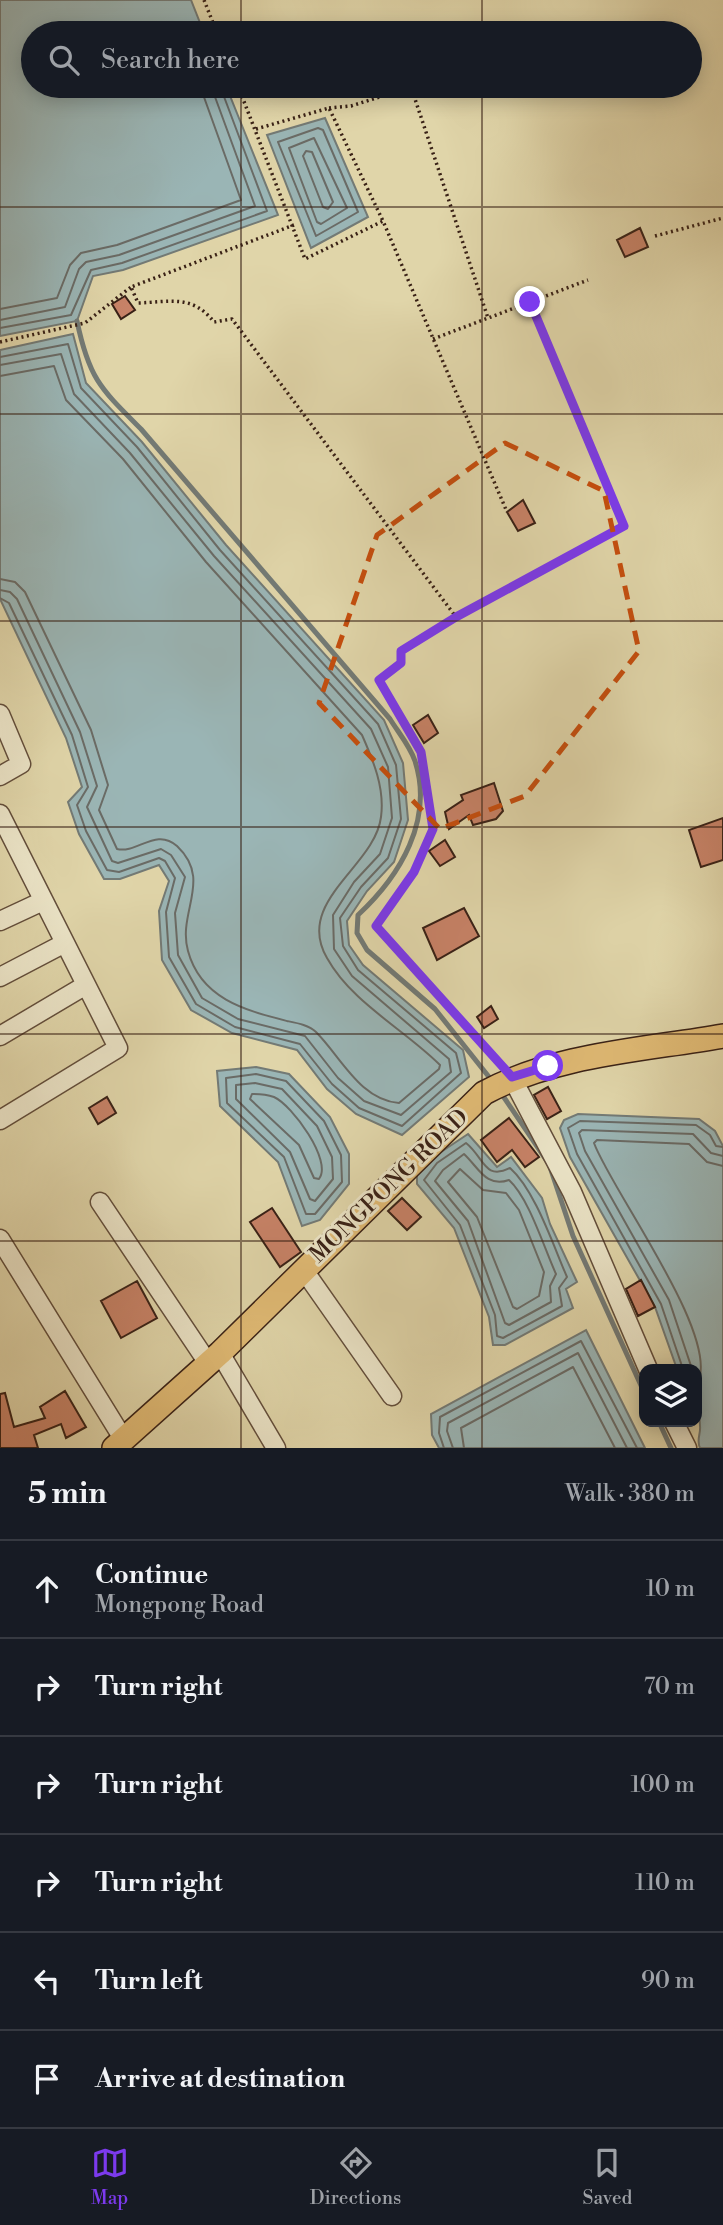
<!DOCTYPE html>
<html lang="en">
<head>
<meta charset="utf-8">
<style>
  :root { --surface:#171b24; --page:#20242c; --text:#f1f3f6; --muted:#9ea1a6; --line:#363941; --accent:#7c3aed }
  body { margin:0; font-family:"Libre Bodoni",serif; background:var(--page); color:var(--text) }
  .controls { position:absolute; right:21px; bottom:21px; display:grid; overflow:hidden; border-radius:14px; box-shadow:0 4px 18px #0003 }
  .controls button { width:63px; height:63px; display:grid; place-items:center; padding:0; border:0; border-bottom:2px solid var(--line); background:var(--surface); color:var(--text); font:35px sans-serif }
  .stop { position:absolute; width:21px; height:21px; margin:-16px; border:5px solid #7c3aed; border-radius:50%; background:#fff }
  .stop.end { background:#7c3aed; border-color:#fff; box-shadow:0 2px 7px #0008 }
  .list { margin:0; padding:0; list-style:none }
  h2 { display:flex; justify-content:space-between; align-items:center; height:91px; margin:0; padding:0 28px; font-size:30px }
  h2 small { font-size:23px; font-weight:400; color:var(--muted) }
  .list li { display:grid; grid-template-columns:46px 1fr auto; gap:21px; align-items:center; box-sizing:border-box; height:98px; padding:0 28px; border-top:2px solid var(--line) }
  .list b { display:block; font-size:26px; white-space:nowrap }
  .list p { margin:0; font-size:23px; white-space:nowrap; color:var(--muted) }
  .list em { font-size:23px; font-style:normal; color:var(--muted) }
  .icon { flex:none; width:38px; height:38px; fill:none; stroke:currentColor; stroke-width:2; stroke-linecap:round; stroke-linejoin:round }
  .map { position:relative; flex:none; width:723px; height:1448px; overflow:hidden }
  .search { position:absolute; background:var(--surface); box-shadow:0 4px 18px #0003; left:21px; right:21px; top:21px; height:77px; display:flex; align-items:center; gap:18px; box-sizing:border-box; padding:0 24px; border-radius:38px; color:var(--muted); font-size:26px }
  .sheet { height:679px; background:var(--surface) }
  nav { display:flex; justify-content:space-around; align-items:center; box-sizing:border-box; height:98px; border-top:2px solid var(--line); background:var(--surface); font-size:19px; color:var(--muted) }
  nav a { display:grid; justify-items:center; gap:4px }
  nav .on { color:var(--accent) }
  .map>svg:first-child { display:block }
  .water { fill:#9ab5b5; stroke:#737a75; stroke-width:2 }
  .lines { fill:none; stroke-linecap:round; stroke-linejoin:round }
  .shore { stroke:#6a6b66; stroke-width:2 }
  .stream { stroke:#737a75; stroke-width:5 }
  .building { fill:#c78267; stroke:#392116; stroke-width:2 }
  .minor-casing { stroke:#634e3b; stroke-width:21 }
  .major-casing { stroke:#392116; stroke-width:26 }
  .path { stroke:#392116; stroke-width:3.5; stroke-dasharray:2 3.5; stroke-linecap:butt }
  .minor { stroke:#ebe4c7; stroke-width:18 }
  .major { stroke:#e0ba74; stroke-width:23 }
  .route { stroke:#7c3aed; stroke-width:9 }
  .marked { fill:none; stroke:#c54e0e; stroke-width:5; stroke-dasharray:14 9; stroke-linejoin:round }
  .grid { fill:none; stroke:#392116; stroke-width:2; stroke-opacity:0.55 }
  .labels { text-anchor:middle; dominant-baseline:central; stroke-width:6; stroke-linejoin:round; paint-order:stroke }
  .street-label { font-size:23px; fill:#392116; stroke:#ebe4c7 }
</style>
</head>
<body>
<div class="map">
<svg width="723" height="1448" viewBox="0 0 723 1448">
  <rect width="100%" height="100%" fill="#e0d5a9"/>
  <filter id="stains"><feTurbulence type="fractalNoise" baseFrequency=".00286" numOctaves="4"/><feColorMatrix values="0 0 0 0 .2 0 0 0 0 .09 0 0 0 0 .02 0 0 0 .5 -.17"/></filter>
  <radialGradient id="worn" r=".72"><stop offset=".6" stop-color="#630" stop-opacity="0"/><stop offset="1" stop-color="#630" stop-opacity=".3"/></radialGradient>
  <path class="water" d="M0 0H191L204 33H33V86H226L278 215 123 270 93 276 77 321 0 336Z
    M325 118 368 217 311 248 267 135Z
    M73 334 86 383 142 442 226 545 384 720 403 763 408 820 394 862 367 891 347 921 349 945 363 965 463 1050 469 1077 402 1135 356 1114 327 1089 297 1050 232 1033 191 1010 162 960 159 911 169 881 159 865 120 879H104L79 834 68 802 82 787 66 738 0 599V350Z
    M256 1067 289 1074 330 1117 349 1154V1184L320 1220 302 1226 278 1162 220 1106 217 1071Z
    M578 1114 699 1119 715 1131 723 1146V1448H700C696 1439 701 1435 700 1426 699 1407 697 1389 697 1369H677L655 1307 570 1157 560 1128 564 1120Z
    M468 1134 497 1167 511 1157 542 1198 550 1224 577 1282 566 1289 573 1308 505 1345H493L489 1317 454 1228 417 1184V1175L432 1158Z
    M586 1330 645 1448H439L432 1435 431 1414Z"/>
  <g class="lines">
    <path class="shore" d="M318 128 323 130 358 212 316 236 278 142Z
      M314 138 347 208 321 224 317 222 289 148Z
      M306 151 312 152 333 202 328 209 323 207 303 156Z
      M0 309 57 298 70 265 81 253 117 245 241 200 200 86
      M0 320 65 307 79 269 86 262 119 255 255 206 211 86
      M0 328 71 315 91 270 122 263 267 211 220 86
      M0 357 68 344 81 388 137 447 220 550 378 724 396 765 401 819 388 858 361 887 340 918 343 946 358 970 456 1053 461 1073 402 1126 359 1108 332 1084 300 1044 235 1027 196 1004 169 957 166 912 175 878 165 861 159 858 119 872 107 870 86 831 77 805 88 787 72 735 9 603 0 598
      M0 365 61 354 74 394 130 453 214 556 371 729 388 767 392 818 380 854 354 882 333 915 334 949 352 976 449 1059 451 1072 401 1115 364 1101 338 1078 305 1036 238 1019 202 998 178 955 175 913 185 877 171 855 161 849 118 863 112 861 87 807 97 786 80 732 17 599 10 592 0 590
      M0 376 54 366 66 400 123 459 206 562 362 735C373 760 385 788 381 817 375 867 294 901 327 958 352 1003 404 1029 440 1065L439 1069 399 1103C360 1100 341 1057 316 1032 309 1025 297 1023 287 1021 245 1010 201 999 188 951 177 912 213 880 177 846 156 827 137 854 117 849L99 810 108 785 91 730 25 592 15 582 0 579
      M256 1074 286 1081 324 1121 341 1155 342 1182 315 1214H306L284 1157 227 1103 226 1078Z
      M255 1083 282 1089 317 1126 332 1157 333 1179 315 1201 310 1199 290 1152 236 1099V1085Z
      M252 1094C259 1094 268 1095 274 1097 292 1105 333 1161 319 1179L314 1178 299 1145 250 1099Z
      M466 1143C484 1157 484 1181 510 1168 535 1190 553 1245 567 1277L559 1288 562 1306 503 1338 497 1336 495 1315 460 1225 424 1180 437 1163Z
      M464 1154C479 1168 486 1188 509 1180 529 1198 544 1248 556 1274L550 1286 551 1302 509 1325 505 1323 468 1221 435 1181 443 1170Z
      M460 1169 483 1190 506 1193 519 1210 544 1272 539 1296 517 1309 513 1307 477 1217 448 1182Z
      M683 1369 661 1304 577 1154 568 1128 580 1121 696 1125 710 1135 716 1146 723 1147
      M692 1369 669 1300 585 1151 579 1133 582 1130 693 1134 711 1153 723 1156
      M697 1384C723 1339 611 1190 594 1143L597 1140 689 1144 707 1162 723 1166
      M444 1448 439 1433 440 1417 581 1341 637 1448
      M453 1448 447 1431 448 1423 578 1353 627 1448
      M464 1448 461 1428 573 1367 615 1448"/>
    <path class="stream" d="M77 321C89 379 101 389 141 429L390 719C398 732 410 746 415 761 434 820 400 876 358 915L357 933 367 950 435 1009 493 1082
      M501 1093 549 1164 573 1236 644 1392
      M659 1422 671 1448"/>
  </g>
  <path class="building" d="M640 228 648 247 625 257 617 240Z
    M125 296 135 310 121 319 112 304Z
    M523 500 535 523 518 531 507 512Z
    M428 715 438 733 424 743 413 725Z
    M494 783 503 811 496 819 473 825 469 815 449 829 445 812 463 800 461 795Z
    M723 818V860L701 867 689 830Z
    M445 840 455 857 440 866 429 851Z
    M464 908 479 936 437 960 423 928Z
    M491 1006 498 1019 484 1028 477 1017Z
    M548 1087 561 1111 547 1119 534 1095Z
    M107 1097 116 1113 98 1124 89 1108Z
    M509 1118 539 1157 525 1167 512 1150 497 1162 481 1140Z
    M402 1198 421 1217 407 1230 388 1211Z
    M272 1208 301 1252 280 1267 250 1222Z
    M641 1280 655 1307 638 1316 626 1289Z
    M137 1281 157 1318 121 1338 101 1301Z
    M65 1391 86 1427 66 1438 61 1424 34 1435 38 1448H0V1394L5 1393 14 1427 45 1418 40 1407Z"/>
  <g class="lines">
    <defs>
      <path id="minor" d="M0 714 21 764 0 776
        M0 814 118 1048 0 1120
        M0 921 43 901
        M0 977 65 943
        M0 1036 86 985
        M512 1078 572 1192 648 1369
        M100 1202 208 1363
        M0 1239 124 1440
        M303 1269 392 1396
        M220 1353 276 1448
        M674 1422 687 1448"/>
      <path id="major" d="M114 1448 220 1353 484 1093C556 1054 644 1050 723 1036"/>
    </defs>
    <use href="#minor" class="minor-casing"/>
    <use href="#major" class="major-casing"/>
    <path class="path" d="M204 0 217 33
      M238 86 305 259 383 221 507 512
      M329 108 351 106 411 87 488 318
      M256 129 329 108 383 221
      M294 225 131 287 138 303C170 302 192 294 214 322L232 319 456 617 402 651 401 663 379 680 421 752 433 829 414 872 376 926 499 1063
      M655 236 723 218
      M433 339 588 280
      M0 342 85 323 131 287
      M456 617 624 526 530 302"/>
    <use href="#minor" class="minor"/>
    <use href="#major" class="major"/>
  </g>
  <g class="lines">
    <path class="route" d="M530 302 624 526 456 617 401 651V663L379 680 421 752 433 829 414 872 376 926 512 1077 548 1066"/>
  </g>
  <path class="marked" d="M505 443 604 491 639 651 525 796 440 829 319 703 377 535Z"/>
  <path class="grid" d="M241 0V33M482 0V33M241 86V1448M482 86V1448M0 207H723M0 414H723M0 621H723M0 827H723M0 1034H723M0 1241H723"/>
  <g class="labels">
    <g class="street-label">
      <text transform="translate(389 1186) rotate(-44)">MONGPONG ROAD</text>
    </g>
  </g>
  <rect width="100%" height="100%" filter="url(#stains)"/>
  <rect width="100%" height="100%" fill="url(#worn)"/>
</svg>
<div class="controls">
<button><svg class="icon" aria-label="layers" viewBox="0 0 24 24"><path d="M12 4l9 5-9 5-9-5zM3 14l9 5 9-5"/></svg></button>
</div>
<div class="stop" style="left:548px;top:1066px"></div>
<div class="stop end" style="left:530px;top:302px"></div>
<div class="search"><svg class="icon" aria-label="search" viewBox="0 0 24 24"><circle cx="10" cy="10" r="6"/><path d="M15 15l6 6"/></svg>Search here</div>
</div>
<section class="sheet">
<h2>5 min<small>Walk · 380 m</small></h2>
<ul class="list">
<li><svg class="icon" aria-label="ahead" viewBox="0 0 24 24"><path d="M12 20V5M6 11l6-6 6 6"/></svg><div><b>Continue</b><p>Mongpong Road</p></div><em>10 m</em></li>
<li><svg class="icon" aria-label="right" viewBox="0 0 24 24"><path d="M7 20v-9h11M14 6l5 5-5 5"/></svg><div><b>Turn right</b></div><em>70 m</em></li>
<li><svg class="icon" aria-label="right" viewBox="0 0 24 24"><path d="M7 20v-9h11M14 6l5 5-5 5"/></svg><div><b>Turn right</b></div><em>100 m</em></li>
<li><svg class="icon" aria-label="right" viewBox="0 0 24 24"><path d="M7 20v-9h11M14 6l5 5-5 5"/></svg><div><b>Turn right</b></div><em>110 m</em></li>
<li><svg class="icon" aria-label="left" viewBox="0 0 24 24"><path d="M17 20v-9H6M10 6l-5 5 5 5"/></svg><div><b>Turn left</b></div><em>90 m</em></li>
<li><svg class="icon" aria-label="arrive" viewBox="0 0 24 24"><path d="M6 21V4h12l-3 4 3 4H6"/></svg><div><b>Arrive at destination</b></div></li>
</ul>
</section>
<nav>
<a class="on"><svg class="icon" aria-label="map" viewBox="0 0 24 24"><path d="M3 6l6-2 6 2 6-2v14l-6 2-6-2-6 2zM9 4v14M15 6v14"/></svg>Map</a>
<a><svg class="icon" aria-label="directions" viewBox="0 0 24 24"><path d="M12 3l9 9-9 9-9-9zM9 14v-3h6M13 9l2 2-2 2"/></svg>Directions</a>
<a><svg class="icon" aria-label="saved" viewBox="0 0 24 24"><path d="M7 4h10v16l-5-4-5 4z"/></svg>Saved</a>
</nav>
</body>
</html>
